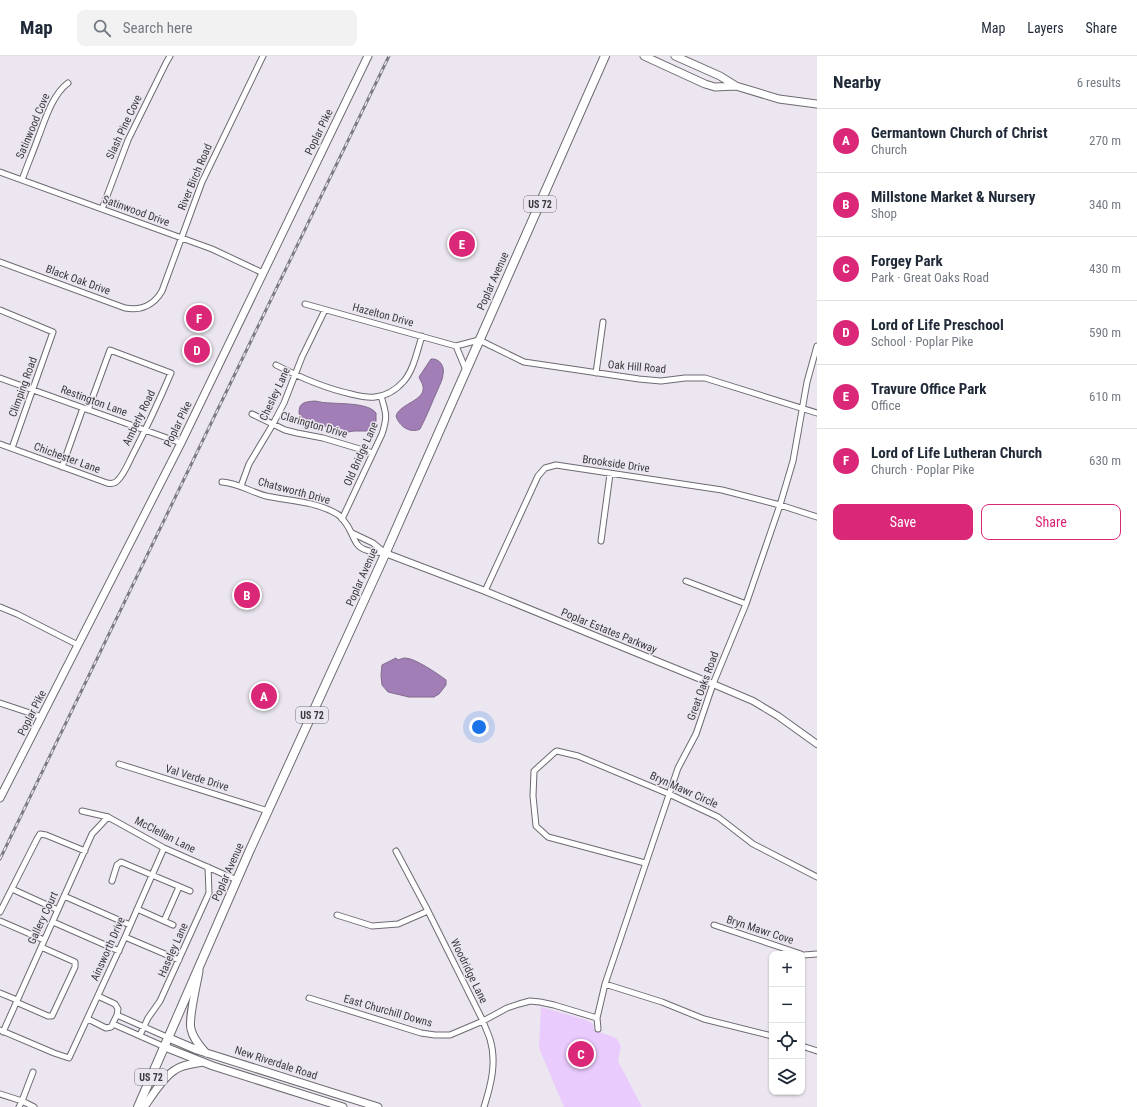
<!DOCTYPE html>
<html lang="en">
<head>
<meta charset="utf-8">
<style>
  :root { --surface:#fff; --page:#f2f2f3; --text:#1f2937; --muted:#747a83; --line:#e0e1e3; --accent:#db2777 }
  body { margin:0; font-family:"Roboto Condensed",sans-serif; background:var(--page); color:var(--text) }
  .controls { position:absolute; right:12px; bottom:12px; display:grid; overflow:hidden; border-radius:8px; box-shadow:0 1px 3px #0004 }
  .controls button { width:36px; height:36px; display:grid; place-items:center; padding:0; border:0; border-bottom:1px solid var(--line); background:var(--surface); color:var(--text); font:20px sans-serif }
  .you { position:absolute; left:479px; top:671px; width:14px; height:14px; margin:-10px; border:3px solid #fff; border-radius:50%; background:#1a73e8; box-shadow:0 0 0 6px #1a73e833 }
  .badge { display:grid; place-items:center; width:26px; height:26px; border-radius:50%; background:var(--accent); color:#fff; font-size:13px; font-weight:700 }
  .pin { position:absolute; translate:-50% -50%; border:2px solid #fff; box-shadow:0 1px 4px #0006 }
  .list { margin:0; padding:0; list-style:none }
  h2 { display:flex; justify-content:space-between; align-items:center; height:52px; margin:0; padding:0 16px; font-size:17px }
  h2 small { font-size:13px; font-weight:400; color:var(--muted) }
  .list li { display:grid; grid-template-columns:26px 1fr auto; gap:12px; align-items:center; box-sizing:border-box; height:64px; padding:0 16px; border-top:1px solid var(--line) }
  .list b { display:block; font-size:15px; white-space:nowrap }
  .list p { margin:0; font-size:13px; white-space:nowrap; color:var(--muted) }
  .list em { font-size:13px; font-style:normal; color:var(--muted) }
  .actions { display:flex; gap:8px; padding:12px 16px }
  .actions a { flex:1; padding:9px 0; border:1px solid var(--accent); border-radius:8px; text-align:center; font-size:14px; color:var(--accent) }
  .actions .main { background:var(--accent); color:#fff }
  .icon { flex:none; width:22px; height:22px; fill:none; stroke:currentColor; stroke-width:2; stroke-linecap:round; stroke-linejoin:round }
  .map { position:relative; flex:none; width:817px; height:1051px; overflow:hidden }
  header { display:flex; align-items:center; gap:24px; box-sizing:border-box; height:56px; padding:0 20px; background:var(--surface); border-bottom:1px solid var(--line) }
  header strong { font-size:19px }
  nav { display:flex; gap:22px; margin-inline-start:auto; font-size:14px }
  .search { width:280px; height:36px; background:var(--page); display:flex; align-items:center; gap:10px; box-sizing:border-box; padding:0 14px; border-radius:8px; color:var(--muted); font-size:15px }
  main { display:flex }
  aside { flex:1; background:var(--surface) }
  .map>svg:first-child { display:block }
  .green { fill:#eacbfe }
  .water { fill:#a17eb5; stroke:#836a91 }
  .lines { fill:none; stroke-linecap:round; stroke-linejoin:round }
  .minor-casing { stroke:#6e6a71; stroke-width:7 }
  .tertiary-casing { stroke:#6e6a71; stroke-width:8 }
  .secondary-casing { stroke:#6e6a71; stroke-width:9 }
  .primary-casing { stroke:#6e6a71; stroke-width:10 }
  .minor { stroke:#fff; stroke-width:5 }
  .tertiary { stroke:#fff; stroke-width:6 }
  .secondary { stroke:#fff; stroke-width:7 }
  .primary { stroke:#fff; stroke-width:8 }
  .rail-casing { stroke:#7d7a80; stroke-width:3 }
  .rail { stroke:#ebe6ef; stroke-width:1.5; stroke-dasharray:4.5; stroke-linecap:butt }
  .labels { text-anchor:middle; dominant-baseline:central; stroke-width:3; stroke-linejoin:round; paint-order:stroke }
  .shield { fill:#ebe6ef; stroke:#706e73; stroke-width:1 }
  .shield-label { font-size:10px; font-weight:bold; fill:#3c3a3e }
  .street-label { font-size:11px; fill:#3c3a3e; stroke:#ebe6ef }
</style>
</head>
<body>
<header>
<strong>Map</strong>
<div class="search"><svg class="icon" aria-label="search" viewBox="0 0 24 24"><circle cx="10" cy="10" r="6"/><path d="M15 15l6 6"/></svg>Search here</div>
<nav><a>Map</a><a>Layers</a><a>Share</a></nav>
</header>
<main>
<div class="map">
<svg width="817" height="1051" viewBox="0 0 817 1051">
  <rect width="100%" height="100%" fill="#ebe6ef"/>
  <path class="green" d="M541 951 586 964 593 968 594 974 616 982 621 990 618 1005 642 1051H564L539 992Z"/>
  <path class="water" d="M431 303C439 302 445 310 443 318 443 323 440 328 438 333 432 346 427 360 420 373 410 378 399 370 396 360 400 347 426 345 423 330 422 326 420 324 419 321Z
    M315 345C320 346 325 347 331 347 342 348 369 347 376 357V365L374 370 372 373 366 375H354L341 377 329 371 320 369 314 366 305 363 301 361 299 357C299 346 305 346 315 345Z
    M396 602 398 604C401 603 403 602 405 602 415 602 438 618 446 624V629L439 638 434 641H409L388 636 382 629 381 619 382 609Z"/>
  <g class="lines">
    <defs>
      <path id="minor" d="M0 116 212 193 263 217
        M22 124C27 110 33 96 38 82 45 64 52 39 68 27
        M102 153 128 84 166 7 170 0
        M0 206 125 252C141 255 154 249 162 235L202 126 263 0
        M305 248 456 290 479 284 524 306 639 323 661 325 685 322H705L817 357
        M0 254 53 276 12 392
        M456 290 466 314
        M276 309C301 322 324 332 351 338 359 340 366 342 375 341 386 340 396 334 404 325 414 313 417 295 422 280
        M596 317 603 266
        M0 322 181 387
        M252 358 285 374 297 377 323 382 373 397
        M0 388 107 427C111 428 115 428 118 424 124 418 128 408 132 400 146 373 159 345 171 317L110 294 88 354
        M62 411 83 352
        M222 426C238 427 251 436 266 440 289 445 315 445 337 458 341 460 344 465 347 469 351 475 353 482 357 488 363 496 376 496 385 497
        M241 430 249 408 273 368 284 347 302 301 325 254
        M342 463 382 378C388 360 386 357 381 340
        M352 477 373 487 384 496
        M601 485 610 418
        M686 525 746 548
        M485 535 538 420 545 412 556 409 722 434 780 449 817 461
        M0 551 17 558 78 589
        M0 647 42 661
        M119 708 268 755
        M82 755 108 761 164 792 237 824
        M396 795 428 855 483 965C485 971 488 977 490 983 497 1006 491 1029 484 1051
        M645 807 548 781 536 770 533 740 534 715 555 696 557 695 578 700 669 738 718 761 753 788 817 821
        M112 825 117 809 121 806 190 835
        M12 833 58 854
        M64 840 130 869
        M137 853 173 869
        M0 856 37 783 40 778 46 779 85 795
        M337 859 372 870 398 868 428 855
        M0 865 44 884
        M164 865 179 831
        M53 866 119 895
        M714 869 801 898
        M125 881 179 904
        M802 899H804L817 898
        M605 928 662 946 704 963 772 980
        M0 937 17 944
        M309 942 421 977 435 979H450L483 965 507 952 519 948 530 945 540 946 554 949 597 962
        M16 946 48 960H52L75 911V906L41 891
        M117 959 169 982
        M88 963 106 972 111 971 117 959 118 953 115 948 98 940
        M113 968 165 991
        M598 973 597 962 605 928 678 712 696 678 713 628 746 548 780 449 793 405 807 326 817 290
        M0 974 54 997 69 1002 125 881 164 792
        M3 976 92 778 108 761
        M140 979 148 962 160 945 209 837 208 811
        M802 990 817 995
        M0 1038 22 1045 34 1051
        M19 1051 22 1045 33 1016"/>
      <path id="tertiary" d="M385 497 485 535 713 628 753 645 778 660 817 688"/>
      <path id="secondary" d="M644 0 705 28 715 31 736 30
        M675 0 720 20 736 30 779 43 817 48
        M0 742 181 387 368 0
        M199 915C197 928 188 963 191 973 193 983 200 990 206 997
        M169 982 197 994 378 1051
        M165 991 213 1010 343 1051
        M144 1051C152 1040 163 1021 175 1014 183 1008 193 1008 203 1006"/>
      <path id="primary" d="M138 1051 249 796 382 505 605 0"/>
    </defs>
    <use href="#minor" class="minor-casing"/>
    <use href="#tertiary" class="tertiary-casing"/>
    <use href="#secondary" class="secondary-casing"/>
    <use href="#primary" class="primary-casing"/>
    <use href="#minor" class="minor"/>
    <use href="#tertiary" class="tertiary"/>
    <use href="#secondary" class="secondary"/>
    <use href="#primary" class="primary"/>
    <defs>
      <path id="rail" d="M0 803 389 0"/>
    </defs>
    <use href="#rail" class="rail-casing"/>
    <use href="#rail" class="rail"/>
  </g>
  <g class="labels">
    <g class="shield">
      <rect x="524" y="140" width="32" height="16" rx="3"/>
      <rect x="296" y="651" width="32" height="16" rx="3"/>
      <rect x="135" y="1013" width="32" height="16" rx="3"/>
    </g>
    <g class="shield-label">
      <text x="540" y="148">US 72</text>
      <text x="312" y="659">US 72</text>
      <text x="151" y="1021">US 72</text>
    </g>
    <g class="street-label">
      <text transform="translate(33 70) rotate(-67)">Satinwood Cove</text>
      <text transform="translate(124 71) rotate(-65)">Slash Pine Cove</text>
      <text transform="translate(319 76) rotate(-64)">Poplar Pike</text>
      <text transform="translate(195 121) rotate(-67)">River Birch Road</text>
      <text transform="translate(136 155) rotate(20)">Satinwood Drive</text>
      <text transform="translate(78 224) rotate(20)">Black Oak Drive</text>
      <text transform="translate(493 225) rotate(-66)">Poplar Avenue</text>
      <text transform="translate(383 259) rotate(15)">Hazelton Drive</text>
      <text transform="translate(637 311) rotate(5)">Oak Hill Road</text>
      <text transform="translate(23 331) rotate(-70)">Climping Road</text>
      <text transform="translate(275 338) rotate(-65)">Chesley Lane</text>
      <text transform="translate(94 345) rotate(20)">Restington Lane</text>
      <text transform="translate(139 362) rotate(-64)">Amberly Road</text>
      <text transform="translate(178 368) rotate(-64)">Poplar Pike</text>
      <text transform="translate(314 369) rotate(16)">Clarington Drive</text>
      <text transform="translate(361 398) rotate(-66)">Old Bridge Lane</text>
      <text transform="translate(67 402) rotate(20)">Chichester Lane</text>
      <text transform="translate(616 408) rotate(8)">Brookside Drive</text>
      <text transform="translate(294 435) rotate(15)">Chatsworth Drive</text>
      <text transform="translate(362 521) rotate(-66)">Poplar Avenue</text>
      <text transform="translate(609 575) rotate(22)">Poplar Estates Parkway</text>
      <text transform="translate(703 630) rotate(-70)">Great Oaks Road</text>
      <text transform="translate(32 657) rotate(-63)">Poplar Pike</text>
      <text transform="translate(197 722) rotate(17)">Val Verde Drive</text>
      <text transform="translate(684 734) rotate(24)">Bryn Mawr Circle</text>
      <text transform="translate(165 779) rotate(27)">McClellan Lane</text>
      <text transform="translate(228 816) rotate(-66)">Poplar Avenue</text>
      <text transform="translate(43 862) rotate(-65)">Gallery Court</text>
      <text transform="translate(760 874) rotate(18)">Bryn Mawr Cove</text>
      <text transform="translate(108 893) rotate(-66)">Ainsworth Drive</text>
      <text transform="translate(173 894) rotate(-66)">Haseley Lane</text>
      <text transform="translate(469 915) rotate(64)">Woodridge Lane</text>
      <text transform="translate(388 955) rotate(16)">East Churchill Downs</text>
      <text transform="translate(276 1007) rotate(18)">New Riverdale Road</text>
    </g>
  </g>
</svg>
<div class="controls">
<button>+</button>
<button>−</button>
<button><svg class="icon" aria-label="locate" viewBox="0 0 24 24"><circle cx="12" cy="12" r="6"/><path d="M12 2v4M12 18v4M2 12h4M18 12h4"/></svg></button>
<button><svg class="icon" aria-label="layers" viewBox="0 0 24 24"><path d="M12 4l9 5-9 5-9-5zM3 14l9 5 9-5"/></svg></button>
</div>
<div class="you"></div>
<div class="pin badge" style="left:264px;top:640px">A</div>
<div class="pin badge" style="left:247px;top:539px">B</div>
<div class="pin badge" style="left:581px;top:998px">C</div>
<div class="pin badge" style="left:197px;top:294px">D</div>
<div class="pin badge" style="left:462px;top:188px">E</div>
<div class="pin badge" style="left:199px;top:262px">F</div>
</div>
<aside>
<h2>Nearby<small>6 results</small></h2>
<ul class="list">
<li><span class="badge">A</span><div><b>Germantown Church of Christ</b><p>Church</p></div><em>270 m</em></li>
<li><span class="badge">B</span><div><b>Millstone Market &amp; Nursery</b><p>Shop</p></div><em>340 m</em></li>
<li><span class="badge">C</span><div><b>Forgey Park</b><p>Park · Great Oaks Road</p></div><em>430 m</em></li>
<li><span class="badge">D</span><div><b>Lord of Life Preschool</b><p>School · Poplar Pike</p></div><em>590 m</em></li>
<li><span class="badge">E</span><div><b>Travure Office Park</b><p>Office</p></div><em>610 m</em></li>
<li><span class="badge">F</span><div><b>Lord of Life Lutheran Church</b><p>Church · Poplar Pike</p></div><em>630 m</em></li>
</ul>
<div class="actions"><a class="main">Save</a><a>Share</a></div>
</aside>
</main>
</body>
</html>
